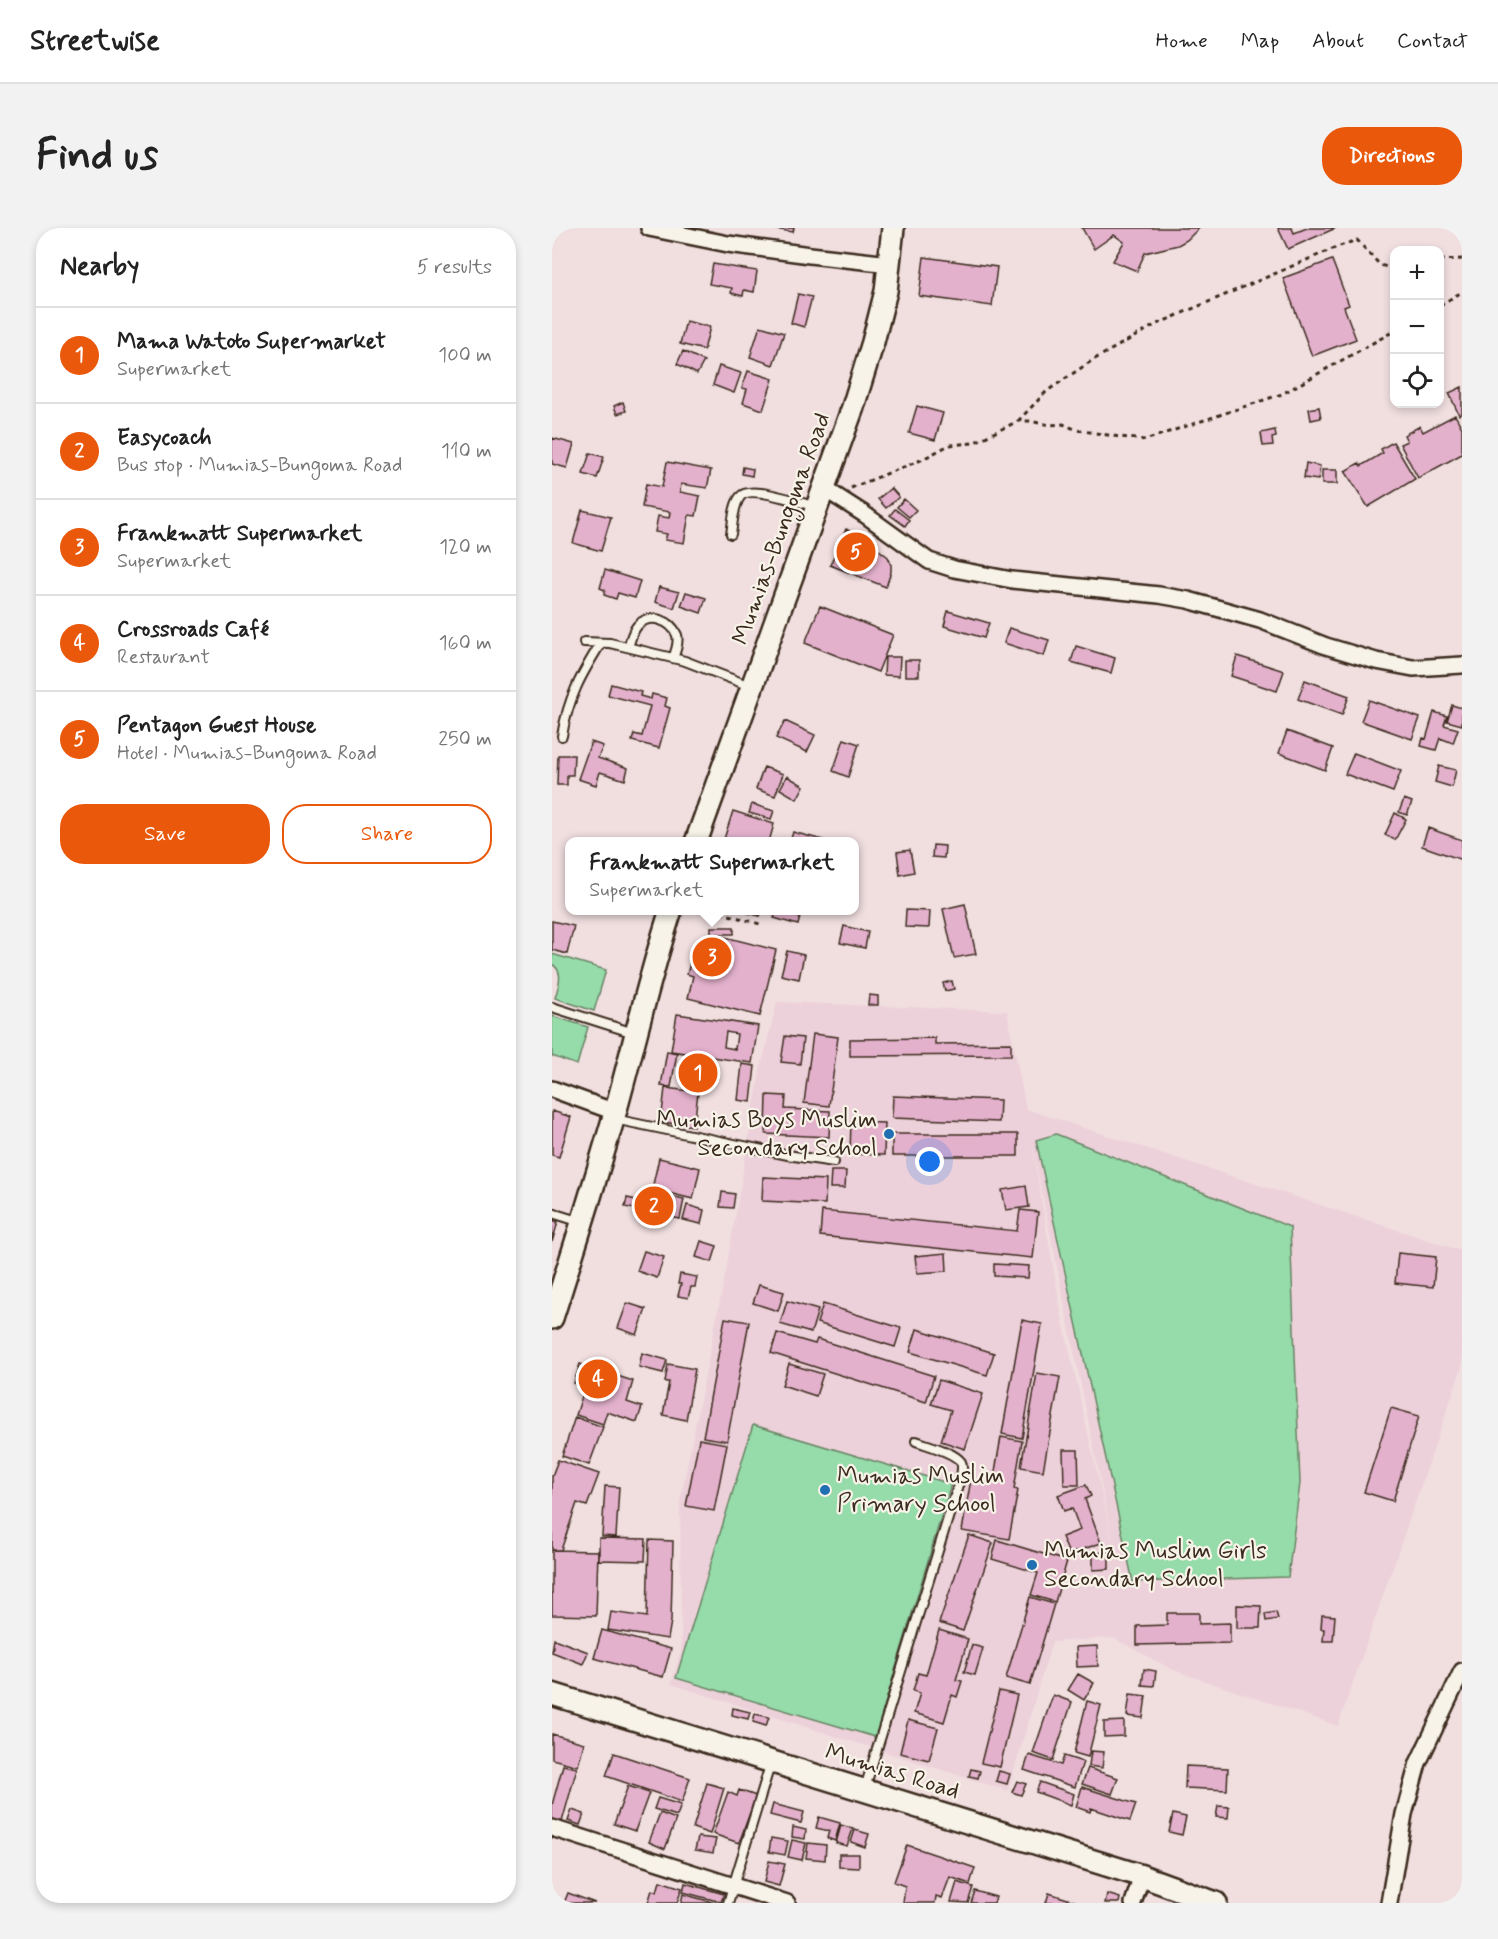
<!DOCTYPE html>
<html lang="en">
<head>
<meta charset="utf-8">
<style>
  :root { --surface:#fff; --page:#f2f2f2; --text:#222; --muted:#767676; --line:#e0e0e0; --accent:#ea580c }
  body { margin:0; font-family:Mynerve,sans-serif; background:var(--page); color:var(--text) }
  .controls { position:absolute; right:18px; top:18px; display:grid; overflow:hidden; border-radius:12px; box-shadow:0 3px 9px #0003 }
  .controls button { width:54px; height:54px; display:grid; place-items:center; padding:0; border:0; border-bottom:2px solid var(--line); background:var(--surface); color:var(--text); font:30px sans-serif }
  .you { position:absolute; left:378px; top:934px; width:21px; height:21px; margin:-15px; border:4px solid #fff; border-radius:50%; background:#1a73e8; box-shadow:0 0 0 9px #1a73e833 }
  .badge { display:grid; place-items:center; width:39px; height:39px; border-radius:50%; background:var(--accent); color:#fff; font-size:20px; font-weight:700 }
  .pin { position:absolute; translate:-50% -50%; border:3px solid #fff; box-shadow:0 2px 6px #0006 }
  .popup { position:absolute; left:13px; top:609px; width:294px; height:78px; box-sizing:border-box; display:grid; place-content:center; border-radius:12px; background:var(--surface); filter:drop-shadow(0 2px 4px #0005); font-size:20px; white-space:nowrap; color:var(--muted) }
  .popup b { font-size:22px; color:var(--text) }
  .popup::after { content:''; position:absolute; left:50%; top:100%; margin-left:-12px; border:12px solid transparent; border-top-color:var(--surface) }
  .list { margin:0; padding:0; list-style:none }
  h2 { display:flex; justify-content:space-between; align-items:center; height:78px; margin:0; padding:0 24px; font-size:26px }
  h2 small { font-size:20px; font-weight:400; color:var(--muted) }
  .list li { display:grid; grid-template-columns:39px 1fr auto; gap:18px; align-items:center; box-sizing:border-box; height:96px; padding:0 24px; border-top:2px solid var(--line) }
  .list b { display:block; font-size:22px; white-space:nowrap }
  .list p { margin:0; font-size:20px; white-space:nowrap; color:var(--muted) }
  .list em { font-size:20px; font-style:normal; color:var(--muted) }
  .actions { display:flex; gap:12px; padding:18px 24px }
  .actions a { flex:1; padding:14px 0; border:2px solid var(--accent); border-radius:24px; text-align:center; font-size:21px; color:var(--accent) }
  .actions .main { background:var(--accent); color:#fff }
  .icon { flex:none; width:33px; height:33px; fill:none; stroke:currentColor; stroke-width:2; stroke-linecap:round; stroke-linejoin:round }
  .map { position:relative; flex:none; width:910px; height:1675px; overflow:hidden; border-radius:24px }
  header { display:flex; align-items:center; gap:36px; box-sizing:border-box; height:84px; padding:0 30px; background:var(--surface); border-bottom:2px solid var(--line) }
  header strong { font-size:28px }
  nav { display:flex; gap:33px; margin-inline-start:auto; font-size:21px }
  .intro { display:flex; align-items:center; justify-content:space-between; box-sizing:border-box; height:144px; padding:0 36px }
  h1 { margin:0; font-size:42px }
  .button { padding:15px 27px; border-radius:24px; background:var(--accent); color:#fff; font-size:21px; font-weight:700 }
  main { display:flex; gap:36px; padding:0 36px }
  aside { flex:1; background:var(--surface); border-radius:24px; box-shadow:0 3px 9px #0003 }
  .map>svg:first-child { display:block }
  .built { fill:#edd1da; fill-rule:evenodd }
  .green { fill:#96dcaa; stroke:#688364; stroke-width:1.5 }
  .building { fill:#e4b1cd; stroke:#3b2a1e; stroke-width:1.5; fill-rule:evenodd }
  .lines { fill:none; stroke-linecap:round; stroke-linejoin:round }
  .lane-casing { stroke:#3b2a1e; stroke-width:12 }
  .street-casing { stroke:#3b2a1e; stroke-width:20 }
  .secondary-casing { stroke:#3b2a1e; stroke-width:26 }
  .path { stroke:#3b2a1e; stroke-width:3; stroke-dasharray:4.5 4.5; stroke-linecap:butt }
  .lane { stroke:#f7f3e8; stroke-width:8 }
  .street { stroke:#f7f3e8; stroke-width:15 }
  .secondary { stroke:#f7f3e8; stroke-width:21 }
  .poi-dot { fill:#1f6fb2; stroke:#f7f3e8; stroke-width:2 }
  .labels { text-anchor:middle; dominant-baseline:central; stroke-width:4.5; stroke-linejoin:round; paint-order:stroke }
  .street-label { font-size:24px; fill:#3b2a1e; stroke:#f7f3e8 }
  .poi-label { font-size:24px; fill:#3b2a1e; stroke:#f7f3e8; text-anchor:start }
</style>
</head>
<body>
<header>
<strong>Streetwise</strong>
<nav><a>Home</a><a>Map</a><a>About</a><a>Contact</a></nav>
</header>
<div class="intro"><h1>Find us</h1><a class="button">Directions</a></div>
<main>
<aside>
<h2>Nearby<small>5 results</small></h2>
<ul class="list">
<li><span class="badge">1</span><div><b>Mama Watoto Supermarket</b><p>Supermarket</p></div><em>100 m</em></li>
<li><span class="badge">2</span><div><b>Easycoach</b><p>Bus stop · Mumias-Bungoma Road</p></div><em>110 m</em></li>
<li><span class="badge">3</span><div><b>Frankmatt Supermarket</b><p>Supermarket</p></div><em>120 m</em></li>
<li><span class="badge">4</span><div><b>Crossroads Café</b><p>Restaurant</p></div><em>160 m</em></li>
<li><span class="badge">5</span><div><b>Pentagon Guest House</b><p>Hotel · Mumias-Bungoma Road</p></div><em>250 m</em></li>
</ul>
<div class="actions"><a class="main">Save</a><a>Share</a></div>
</aside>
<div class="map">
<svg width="910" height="1675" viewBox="0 0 910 1675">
  <rect width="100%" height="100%" fill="#f1dfe0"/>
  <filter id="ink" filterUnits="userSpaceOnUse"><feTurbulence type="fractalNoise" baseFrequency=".0167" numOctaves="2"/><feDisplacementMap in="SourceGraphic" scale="12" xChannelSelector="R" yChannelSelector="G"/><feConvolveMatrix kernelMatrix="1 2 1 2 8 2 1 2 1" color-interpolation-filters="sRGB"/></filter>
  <g filter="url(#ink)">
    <path class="built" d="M225 774 455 783 474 881 910 1023V1139L786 1498 621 1442 561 1410 500 1414 456 1563 119 1456 129 1423 128 1273 174 1042 208 843ZM480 917 562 1320 510 1089Z"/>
    <path class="green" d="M0 726 54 742 42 783 3 770C6 758 13 744 0 736Z
      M0 788 36 799 25 837 0 828Z
      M504 906 738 999 748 1255 736 1349 581 1354 484 912Z
      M201 1197 399 1256 323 1509 124 1450Z"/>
    <path class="building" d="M222 0H242L241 4 222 1Z
      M530 0H647L635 12 626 17 593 25 585 43 561 33 572 14 562 7 542 21Z
      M726 0H740L742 5 755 0H784L736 21Z
      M372 29 445 39 440 78 367 68Z
      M780 32 797 77 792 79 804 111 760 128 731 50Z
      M161 36 205 43 202 64 192 62 191 68 179 65 180 60 157 56Z
      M246 66 260 69 252 99 239 95Z
      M134 93 158 99 152 122 128 116Z
      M208 98 232 105 221 137 198 129Z
      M131 123 152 133 145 146 125 136Z
      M167 138 189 145 182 165 161 157Z
      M196 143 221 151 211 182 191 175 195 161 190 160Z
      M910 159V185L907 187 897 165Z
      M71 174 74 183 65 186 62 178Z
      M365 178 391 185 383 212 357 205Z
      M767 179 769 190 759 192 757 181Z
      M903 187 910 200V226L866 250 848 216 855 213 852 207 868 198 871 204Z
      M723 202 724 209 720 210 721 217 711 218 709 205Z
      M0 210 22 216 15 240 0 236Z
      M841 214 863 251 816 279 793 243 807 235 809 238 831 225 829 221Z
      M38 225 52 229 45 250 31 246Z
      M115 234 159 242 155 260 129 256 128 264 148 268 144 288 137 287 132 315 113 312 115 306 103 304 106 288 117 290 118 284 90 279 94 256 110 259Z
      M754 235 768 238 766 252 752 250Z
      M191 239 201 241 200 248 190 246Z
      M770 242H785V256H770Z
      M339 260 347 269 334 280 326 271Z
      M352 271 364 282 357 289 345 279Z
      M343 281 357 292 353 298 338 287Z
      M30 282 59 289 49 323 21 315Z
      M294 301 317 314 336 329 339 336V344L334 359 278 337Z
      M53 342 88 353 83 370 66 365 64 371 52 367 53 362 48 360Z
      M107 359 127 364 122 380 103 374Z
      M134 364 154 370 149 385 129 378Z
      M268 378 341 407 326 444 253 415Z
      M396 383 437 395 432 410 392 398Z
      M457 400 497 412 492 428 452 415Z
      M524 418 563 430 559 445 519 434Z
      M685 428 732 443 725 463 679 448Z
      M333 429H348L347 448 332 447Z
      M353 432H367V448H353Z
      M753 452 797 468 790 487 746 471Z
      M59 456 89 464 88 468 99 471 100 466 115 470 113 478 118 480 107 520 80 513 82 506 90 508 98 478 56 467Z
      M817 472 868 490 860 511 809 493Z
      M900 477 910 480V497L895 493Z
      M882 484 895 488 892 497 906 501 901 515 888 510 884 522 869 518 871 510 874 511Z
      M233 493 263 507 255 524 224 510Z
      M735 503 781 520 773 542 727 525Z
      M292 511 307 516 296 549 281 543Z
      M39 514 51 518 46 530 76 540 73 552 48 544 44 557 26 551Z
      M802 525 849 543 841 564 793 546Z
      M6 527H22L21 547H15V557H5Z
      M887 538 904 542 900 559 883 554Z
      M212 539 231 546 223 568 204 561Z
      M235 548 252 558 245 571 228 561Z
      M852 571 860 574 855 587 847 584Z
      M200 576 222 583 219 591 197 585Z
      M181 583 222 596 217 614H171Z
      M843 585 854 591 843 612 833 607Z
      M876 600 910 612V632L870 618Z
      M241 604 278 614H238Z
      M381 617 393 618 392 630 380 629Z
      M358 622 362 644 348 647 345 624Z
      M413 676 424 726 402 730 391 681Z
      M197 682H210L208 688 196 685Z
      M225 682 248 689 246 697 222 690Z
      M354 682 378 683 377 700 353 699Z
      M0 693 22 698 15 726 0 722Z
      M292 698 316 704 313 720 288 715Z
      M159 699H182V706H159Z
      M161 706 224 722 208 788 136 770 141 748 135 746 140 728 146 729 152 708 160 710Z
      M235 723 252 727 247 751 229 747Z
      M400 753 402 761 393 763 391 755Z
      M317 767 326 768V777H316Z
      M125 786 206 798 200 835 119 823ZM174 804 185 806 183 821 172 819Z
      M261 806 286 809 277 878 252 875Z
      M233 808 251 810 248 836 229 834Z
      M383 810V816L459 815V827L298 828V811Z
      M115 823 125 825 119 859 109 858Z
      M190 836 203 838 199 874 186 872Z
      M113 860 146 864 142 898 109 894Z
      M215 867 234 868 233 881 278 883 277 909 214 906Z
      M341 868 448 872 447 894 340 890Z
      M0 883 19 889 7 929 0 927Z
      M299 894 333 895 332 927 298 926Z
      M340 906H466V928H340Z
      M107 930 148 940 141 971 100 961Z
      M279 943H294L293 960H278Z
      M211 949 274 952 273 976 210 973Z
      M474 958 477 979 454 982 450 962Z
      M170 964 183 966 181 980 168 979Z
      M105 965 132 971 128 991 73 979 75 970 103 976Z
      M135 977 152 982 149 996 131 992Z
      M468 982 486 984 481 1030 268 1008 270 983 465 1003Z
      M0 992 6 994 0 1014Z
      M149 1013 165 1018 160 1034 144 1029Z
      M92 1023 112 1029 105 1050 85 1043Z
      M394 1025 395 1043 365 1045 363 1028Z
      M846 1025 884 1029 881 1059 843 1055Z
      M442 1036 477 1038 476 1050 442 1048Z
      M128 1046 145 1049 143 1059H139L136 1070 126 1068 129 1056H126Z
      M207 1057 232 1064 226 1083 201 1075Z
      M235 1073 266 1082 259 1105 228 1096Z
      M75 1075 94 1081 85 1107 66 1100Z
      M271 1076 349 1100 343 1119 265 1095Z
      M173 1090 197 1094 175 1213 151 1209Z
      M470 1092 490 1096 470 1210 450 1206Z
      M365 1101 442 1125 435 1147 358 1124Z
      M225 1105 263 1116 265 1111 382 1148 374 1174 219 1125Z
      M90 1125 115 1132 111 1145 87 1139Z
      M28 1136 81 1153 75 1174 90 1179 85 1194 55 1184 51 1196 24 1187 33 1159 22 1155Z
      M116 1136 143 1141 134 1192 111 1187 117 1154H113Z
      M237 1136 271 1146 264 1168 230 1157Z
      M485 1145 508 1149 491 1243 469 1239Z
      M387 1152 431 1166 413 1221 389 1213 399 1182 379 1176Z
      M839 1180 867 1188 841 1273 812 1264Z
      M23 1189 51 1199 37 1237 10 1228Z
      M449 1209 470 1213 462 1261 466 1262 457 1311 410 1303 419 1251 441 1255Z
      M147 1211 175 1216 162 1283 134 1278Z
      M511 1222H526L527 1257H512Z
      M6 1232 47 1246 35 1278 25 1275 9 1322H0V1248Z
      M534 1257 539 1268 533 1271 549 1315 517 1326 510 1309 528 1302 520 1280 512 1283 506 1267Z
      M53 1258 67 1259 64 1309 50 1308Z
      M417 1307 441 1315 411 1403 387 1395Z
      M47 1310 94 1311 93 1333 47 1332Z
      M97 1312 121 1313 119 1393 116 1411 56 1402 59 1384 95 1389Z
      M445 1312 515 1333 503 1374 479 1367 486 1345 440 1331Z
      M0 1322 46 1323 44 1388 0 1387Z
      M557 1324V1341L541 1342V1325Z
      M478 1369 502 1376 478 1457 454 1450Z
      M685 1377 709 1378 708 1400H685Z
      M724 1384 726 1391 714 1393 713 1386Z
      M615 1385H647V1396L678 1395V1415L585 1417V1398L615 1397Z
      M770 1387 783 1388 781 1413H771L772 1401H769Z
      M50 1402 119 1421 111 1449 42 1430Z
      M387 1402 416 1411 404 1452 410 1453 405 1469 400 1467 392 1494 362 1485 368 1465 361 1463 366 1445 374 1447Z
      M2 1411 36 1424 31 1436 0 1424Z
      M420 1417 431 1420 423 1447 412 1444Z
      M545 1418 546 1438 525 1439 524 1419Z
      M592 1441 604 1443 602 1458 590 1457Z
      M526 1446 542 1455 532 1472 516 1462Z
      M447 1463 465 1467 448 1539 429 1535Z
      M578 1466 594 1468 591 1490 575 1488Z
      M501 1467 520 1474 501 1532 481 1525Z
      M535 1473 549 1477 536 1529 522 1525Z
      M181 1480 198 1484 196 1491 180 1487Z
      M203 1486 217 1489 214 1498 201 1494Z
      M356 1492 386 1500 377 1532 348 1525Z
      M572 1493V1508L552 1509V1494Z
      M0 1506 32 1515 26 1538 0 1531Z
      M539 1523 552 1524 550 1540 537 1538Z
      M62 1525 138 1550 130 1574 54 1548Z
      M477 1527 509 1537 512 1528 531 1534 523 1559 472 1542Z
      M11 1537 25 1540 10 1594 0 1592V1577Z
      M634 1538 676 1540 675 1562 633 1560Z
      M536 1540 566 1550 560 1566 530 1556Z
      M419 1541 428 1543 426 1550 417 1548Z
      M447 1543 458 1546 455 1556 444 1553Z
      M465 1553 474 1556 469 1567 460 1564Z
      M488 1554 522 1566 519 1577 484 1564Z
      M155 1555 172 1560 158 1606 141 1600Z
      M76 1558 97 1565 83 1603 62 1596Z
      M530 1559 584 1576 578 1593 539 1580 538 1584 524 1579Z
      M187 1562 204 1568 187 1615 161 1606 176 1564 185 1568Z
      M106 1570 129 1577 125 1588 102 1581Z
      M221 1576 252 1584 249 1595 218 1587Z
      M666 1578 677 1579 676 1590 664 1589Z
      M20 1582 32 1586 28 1597 16 1593Z
      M108 1585 124 1591 113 1621 97 1614Z
      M621 1586 634 1589 630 1607 617 1604Z
      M267 1589 288 1595 283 1613 275 1610 277 1603 264 1600Z
      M289 1597 301 1601 295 1618 284 1615Z
      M241 1599 254 1602 253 1611 240 1609Z
      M303 1602 317 1606 313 1619 299 1614Z
      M146 1609 164 1611 161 1625 143 1622Z
      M219 1610 236 1613 233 1627 217 1624Z
      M240 1612 254 1615 250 1632 236 1629Z
      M256 1615 274 1617 273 1632 254 1630Z
      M355 1617 423 1640 418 1656 398 1649 390 1670 384 1668 383 1675H351L353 1658 342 1654Z
      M287 1626H307V1640L287 1639Z
      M217 1633 233 1636 227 1658 212 1654Z
      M108 1653 130 1660 125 1675H96L100 1662 105 1664Z
      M405 1654 421 1659 416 1675 399 1674Z
      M133 1655 172 1666 169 1674 131 1664Z
      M423 1663 444 1669 442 1675H419Z
      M16 1665 43 1675H12Z
      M497 1665 528 1675H494Z
      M131 1666 163 1675H129Z
      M555 1666 568 1670 567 1675H553Z"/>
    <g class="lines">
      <defs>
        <path id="lane" d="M179 306C181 295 181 278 188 269 197 256 250 275 264 279
          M32 414 58 415 133 433 198 458
          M76 419C79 411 80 403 86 397 98 385 119 392 125 407 127 415 124 423 121 430
          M10 508C16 470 29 447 49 415
          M0 779 82 805
          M62 891 235 927 282 934
          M0 985 29 994
          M313 1560 409 1248C410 1243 411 1238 409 1234 402 1224 375 1217 364 1213
          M176 1675 219 1534"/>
        <path id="street" d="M97 0 176 16 258 27 338 36
          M273 261 312 286 377 333 402 341 460 352 607 367 636 372 708 392 774 418 824 433 861 440 910 437
          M0 861 63 884
          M0 1600 235 1675
          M581 1675 590 1648
          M837 1675 852 1586 866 1535 910 1443"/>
        <path id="secondary" d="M144 614 301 179 321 114 334 63 341 0
          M0 1090C22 1022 43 953 63 885 82 817 97 749 119 682
          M0 1466 590 1648 664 1675"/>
      </defs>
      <use href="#lane" class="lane-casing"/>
      <use href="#street" class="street-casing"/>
      <use href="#secondary" class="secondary-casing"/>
      <path class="path" d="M888 32 910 31
        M888 77 910 64
        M466 193 495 163 541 132 605 96 785 19 805 12 828 37 842 41
        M299 260 369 232 397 217 421 215 466 193H477L498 197 511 196 525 202 568 209 593 212 730 166 842 103
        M160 682 208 696"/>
      <use href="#lane" class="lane"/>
      <use href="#street" class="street"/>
      <use href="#secondary" class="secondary"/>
    </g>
  </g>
  <g class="poi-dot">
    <circle cx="337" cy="906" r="6"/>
    <circle cx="273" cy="1262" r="6"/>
    <circle cx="480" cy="1337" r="6"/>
  </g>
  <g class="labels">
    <g class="street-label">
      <text transform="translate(230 301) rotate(-70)">Mumias-Bungoma Road</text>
      <text transform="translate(340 1544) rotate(17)">Mumias Road</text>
    </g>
    <g class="poi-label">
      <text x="325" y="892" text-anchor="end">Mumias Boys Muslim<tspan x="325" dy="28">Secondary School</tspan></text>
      <text x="285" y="1248">Mumias Muslim<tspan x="285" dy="28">Primary School</tspan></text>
      <text x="492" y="1323">Mumias Muslim Girls<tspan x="492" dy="28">Secondary School</tspan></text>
    </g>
  </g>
</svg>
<div class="controls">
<button>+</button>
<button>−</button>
<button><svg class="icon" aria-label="locate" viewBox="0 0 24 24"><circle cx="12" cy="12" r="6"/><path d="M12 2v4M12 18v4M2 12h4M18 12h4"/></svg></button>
</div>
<div class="you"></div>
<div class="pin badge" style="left:146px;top:845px">1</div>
<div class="pin badge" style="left:102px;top:978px">2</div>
<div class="pin badge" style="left:160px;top:729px">3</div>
<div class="popup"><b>Frankmatt Supermarket</b>Supermarket</div>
<div class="pin badge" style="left:46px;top:1151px">4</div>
<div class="pin badge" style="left:304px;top:324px">5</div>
</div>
</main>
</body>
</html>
